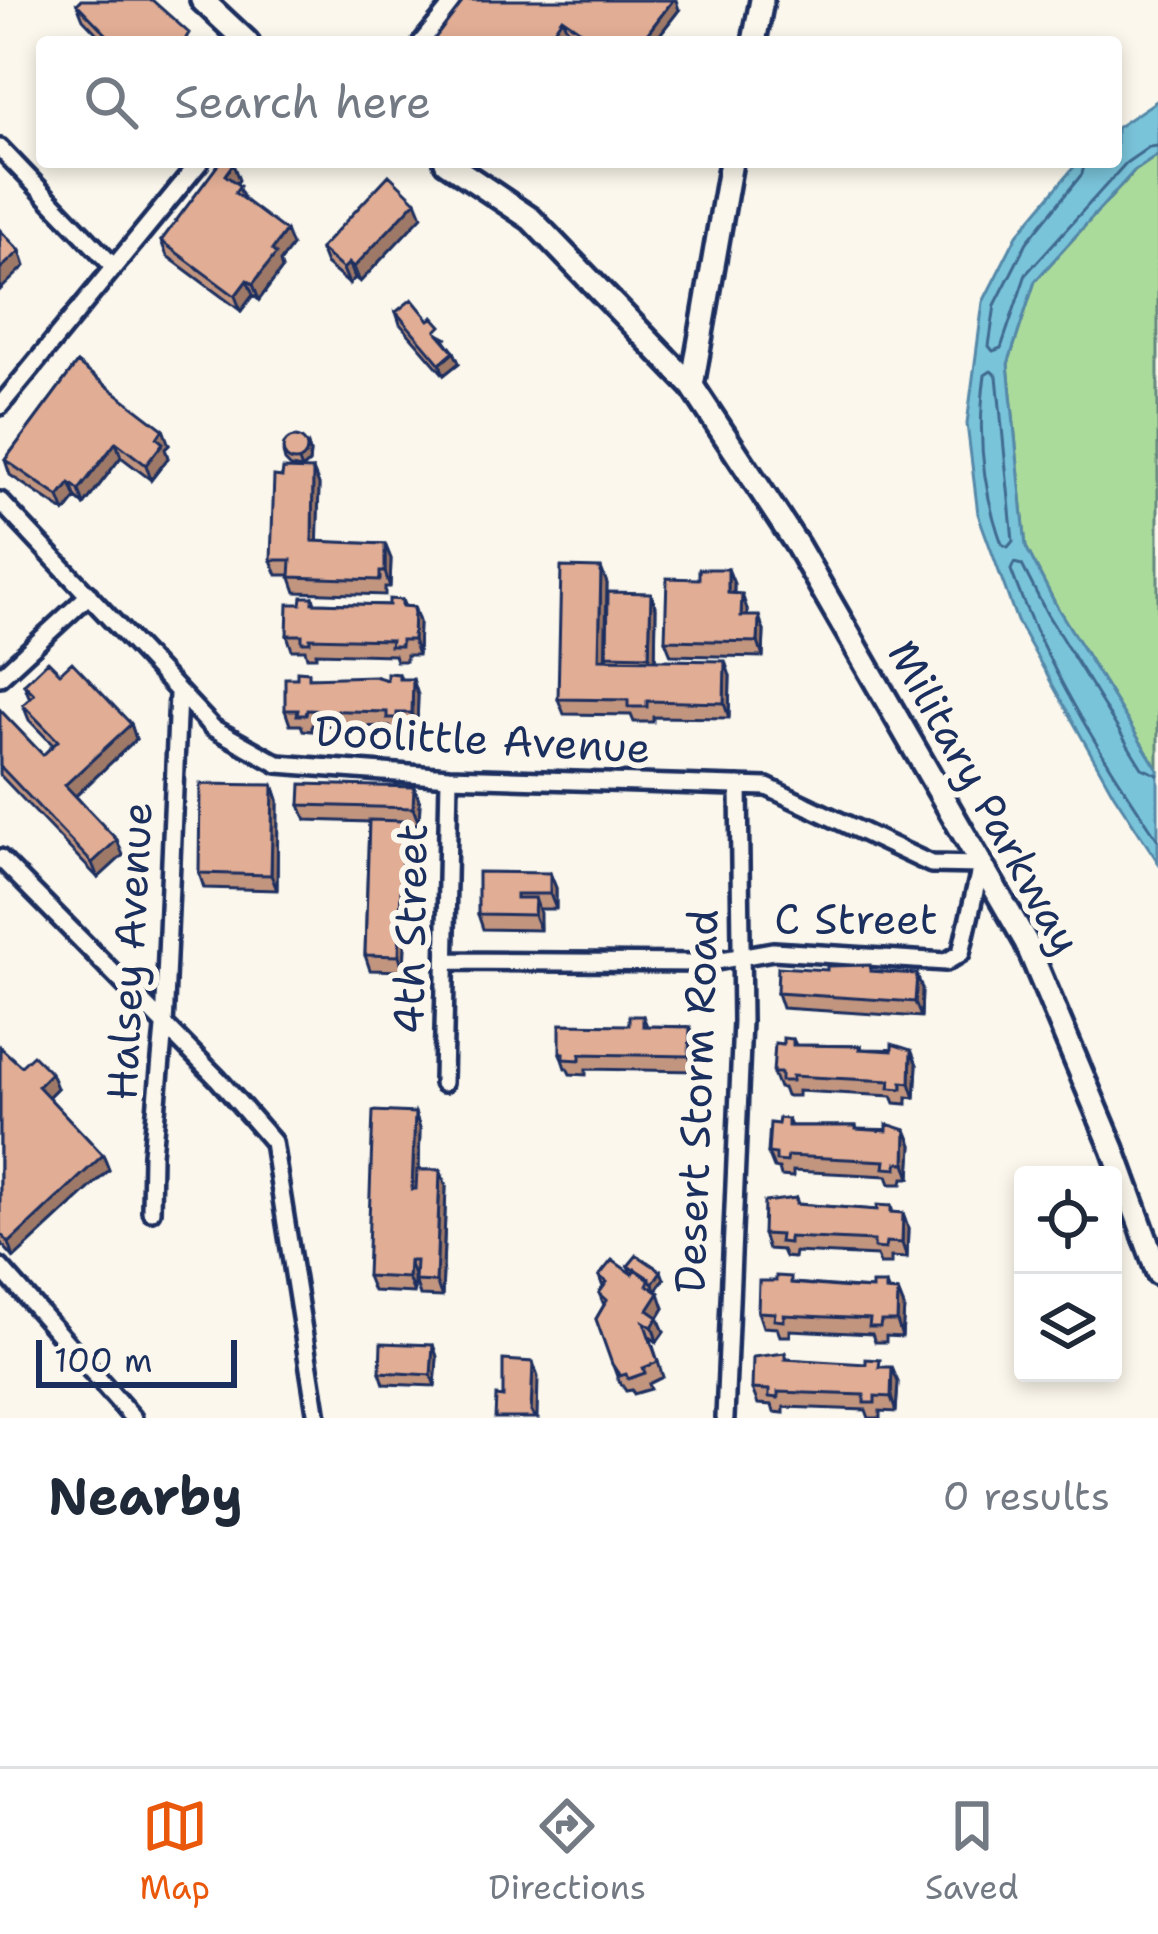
<!DOCTYPE html>
<html lang="en">
<head>
<meta charset="utf-8">
<style>
  :root { --surface:#fff; --page:#f6f6f7; --text:#1f2937; --muted:#747a83; --line:#e0e1e3; --accent:#ea580c }
  body { margin:0; font-family:"Shantell Sans",sans-serif; background:var(--page); color:var(--text) }
  .controls { position:absolute; right:36px; bottom:36px; display:grid; overflow:hidden; border-radius:12px; box-shadow:0 6px 18px #0003 }
  .controls button { width:108px; height:108px; display:grid; place-items:center; padding:0; border:0; border-bottom:3px solid var(--line); background:var(--surface); color:var(--text); font:60px sans-serif }
  .scale { position:absolute; left:36px; bottom:30px; width:201px; box-sizing:border-box; padding-left:12px; border:6px solid #1b2f5e; border-top:0; font-size:33px; line-height:42px; white-space:nowrap; color:#1b2f5e; -webkit-text-stroke:9px #fbf7ec; paint-order:stroke }
  .list { margin:0; padding:0; list-style:none }
  h2 { display:flex; justify-content:space-between; align-items:center; height:156px; margin:0; padding:0 48px; font-size:51px }
  h2 small { font-size:39px; font-weight:400; color:var(--muted) }
  .icon { flex:none; width:66px; height:66px; fill:none; stroke:currentColor; stroke-width:2; stroke-linecap:round; stroke-linejoin:round }
  .map { position:relative; flex:none; width:1158px; height:1418px; overflow:hidden }
  .search { position:absolute; background:var(--surface); box-shadow:0 6px 18px #0003; left:36px; right:36px; top:36px; height:132px; display:flex; align-items:center; gap:30px; box-sizing:border-box; padding:0 42px; border-radius:12px; color:var(--muted); font-size:45px }
  .sheet { height:348px; background:var(--surface) }
  nav { display:flex; justify-content:space-around; align-items:center; box-sizing:border-box; height:168px; border-top:3px solid var(--line); background:var(--surface); font-size:33px; color:var(--muted) }
  nav a { display:grid; justify-items:center; gap:6px }
  nav .on { color:var(--accent) }
  .map>svg:first-child { display:block }
  .green { fill:#abdb9b; stroke:#63857c; stroke-width:3 }
  .water { fill:#7ac4da; stroke:#5488a8; stroke-width:3 }
  .lines { fill:none; stroke-linecap:round; stroke-linejoin:round }
  .shore { stroke:#416b90; stroke-width:3 }
  .street-casing { stroke:#1b2f5e; stroke-width:24 }
  .secondary-casing { stroke:#1b2f5e; stroke-width:30 }
  .street { stroke:#fbf7ec; stroke-width:15 }
  .secondary { stroke:#fbf7ec; stroke-width:21 }
  .wall { fill:#c2957f; stroke:#1b2f5e; stroke-width:3 }
  .shaded-wall { fill:#9e7968; stroke:#1b2f5e; stroke-width:3 }
  .building { fill:#e1ad94; stroke:#1b2f5e; stroke-width:3 }
  .labels { text-anchor:middle; dominant-baseline:central; stroke-width:12; stroke-linejoin:round; paint-order:stroke }
  .street-label { font-size:42px; fill:#1b2f5e; stroke:#fbf7ec }
</style>
</head>
<body>
<div class="map">
<svg width="1158" height="1418" viewBox="0 0 1158 1418">
  <rect width="100%" height="100%" fill="#fbf7ec"/>
  <filter id="ink" filterUnits="userSpaceOnUse"><feTurbulence type="fractalNoise" baseFrequency=".00833" numOctaves="2"/><feDisplacementMap in="SourceGraphic" scale="24" xChannelSelector="R" yChannelSelector="G"/><feConvolveMatrix kernelMatrix="1 2 1 2 8 2 1 2 1" color-interpolation-filters="sRGB"/></filter>
  <g filter="url(#ink)">
    <path class="green" d="M1158 155V770L1057 607 1026 547 1008 364 1035 281 1135 171Z"/>
    <path class="water" d="M1158 100V155L1134 171 1035 281 1008 364 1026 547 1057 607 1158 770V862L1113 793 1017 621 978 514 967 424 983 302 1017 235 1078 162H1116V128Z"/>
    <g class="lines">
      <path class="shore" d="M1085 162 1082 174 1027 242 995 305 989 346 993 351 1001 348 1026 274 1126 163 1149 147 1158 146
        M991 371 997 376 1013 541 1008 547 1002 544C982 489 977 433 985 375Z
        M1158 775 1142 768 1047 614 1022 565 1014 563 1011 570C1045 665 1102 756 1158 840"/>
      <defs>
        <path id="street" d="M422 42 456 0
          M0 148 114 267
          M0 406 200 162
          M0 501 213 728 278 764 449 777 767 787 931 864 981 865 961 953 946 962 773 951 705 963 445 961
          M0 677 89 595
          M0 858 218 1079 273 1142 317 1418
          M443 1083 449 777
          M151 1211 152 1154 164 1028 178 694
          M0 1267 133 1418
          M725 1418 742 1021 739 786"/>
        <path id="secondary" d="M202 0 247 42
          M754 42 762 0
          M446 162 531 219 692 386 797 545 1026 942 1113 1149 1158 1273
          M692 386 731 162"/>
      </defs>
      <use href="#street" class="street-casing"/>
      <use href="#secondary" class="secondary-casing"/>
      <use href="#street" class="street"/>
      <use href="#secondary" class="secondary"/>
    </g>
    <path class="wall" d="M464 0 679 10 654 42H585L567 29Z
      M77 4 192 42H105L83 19Z
      M239 180 236 183 245 200 292 246 280 262 282 269 259 300 253 295 241 311 167 256 161 241Z
      M422 216 360 282 355 278 349 284 326 264 320 249Z
      M396 312 446 338 444 339 454 352 459 363 444 375 400 324Z
      M77 363 169 445 165 449 168 458 151 480 121 457 84 505 76 498 65 512 10 475 5 460Z
      M308 445 310 453 309 463 302 469 291 467 285 461 283 453Z
      M313 470 319 485 317 542 385 544 391 559 390 587H385V595L296 592 290 575H277L271 560 282 477Z
      M728 569 734 584V594L747 609V616L764 631 763 657 671 655 665 640 699 579Z
      M607 583 605 659H608L607 655 656 608 655 660 730 676 729 718 653 717V722H634L631 715 564 714 558 699Z
      M313 597 315 603 389 605 402 600 405 607H414L419 622 418 655H406V661H396L394 655 316 653V657H307L305 650H292L287 635Z
      M60 673 131 724 136 739 76 796 123 855 98 878 0 775V710L43 755 53 745 29 720 23 705 30 699 24 684Z
      M399 674 401 679 418 695 417 728H402V733H392L390 727 312 725V731L303 730 301 725H290L285 710 311 678 387 680Z
      M273 785 278 800 277 890 204 888 199 873Z
      M414 787 420 802 419 824 404 823 409 836 404 971 370 970 365 955 369 822 306 820 300 805Z
      M550 873 556 888V909H539L540 930 483 929 478 914Z
      M872 971 922 989 921 1017 782 1008 777 993Z
      M643 1016 647 1026 690 1027 695 1042V1071L586 1069V1075L570 1074 567 1068H565L560 1053 629 1025Z
      M793 1039 796 1045 861 1046 862 1049 911 1050 917 1065 915 1098 907 1097V1104L895 1103 892 1096 798 1091V1096H786L783 1088H779L773 1073 783 1044Z
      M0 1047 21 1066 57 1088 48 1097 103 1155 109 1170 14 1258 0 1242Z
      M415 1113 420 1128 419 1170H440L446 1186 442 1297 420 1296 414 1276V1293L373 1291 367 1276Z
      M788 1119 791 1126H856L857 1129 906 1130 912 1145 910 1178H903L902 1184H890L887 1176 793 1171V1177L781 1176 779 1169 774 1168 768 1153 778 1124Z
      M796 1198 798 1204 877 1210 891 1206 893 1213 908 1228 907 1258 891 1257V1264H880L877 1256 795 1252 794 1258 785 1257 782 1250 768 1249 763 1234Z
      M628 1266 664 1279 655 1291 664 1308 658 1318 664 1332 657 1342 650 1337 663 1377 649 1384 651 1389 634 1394 632 1390 626 1391 618 1379 596 1319 604 1305 599 1293 603 1287 599 1276 631 1273Z
      M793 1283 872 1289 886 1284 888 1291 898 1292 904 1307 902 1337 886 1336V1342H875L872 1334 790 1330V1336H780L777 1328 763 1327 758 1312Z
      M433 1345 437 1357 435 1386 384 1384 380 1372Z
      M785 1353 787 1359 882 1367 898 1382 896 1412 880 1411V1418H869L866 1410 784 1407V1413L774 1412 772 1405 758 1404 752 1389Z"/>
    <path class="shaded-wall" d="M673 0H676L679 10 654 42H641Z
      M562 18 567 29 558 42H546Z
      M233 164 239 180 230 191 225 175Z
      M416 201 422 216 360 282 354 267Z
      M286 231 292 246 280 262 282 269 259 300 253 284 272 250Z
      M20 251 25 266 0 290V269Z
      M349 263 355 278 349 284 343 269Z
      M247 280 253 295 241 311 235 296Z
      M454 352 459 363 444 375 440 364Z
      M163 429 169 445 165 449 168 458 151 480 146 465 157 438Z
      M116 442 121 457 84 505 79 490Z
      M308 445 310 453 309 463 302 469 299 461Z
      M313 470 319 485 317 557 312 541Z
      M70 483 76 498 65 512 59 497Z
      M385 544 391 559 390 587 385 572Z
      M601 568 607 583 605 674 599 659Z
      M728 569 734 584 733 609 728 593Z
      M651 593 656 608 655 671 649 656Z
      M742 594 747 609V631L741 616Z
      M414 607 419 622 418 655 413 640Z
      M759 616 764 631 763 657 758 642Z
      M725 661 730 676 729 718 724 703Z
      M413 679 418 695 417 728 412 713Z
      M131 724 136 739 71 800 65 785Z
      M273 785 278 800 277 890 271 875Z
      M414 787 420 802 419 824 413 808Z
      M403 821 409 836 404 971 399 956Z
      M117 840 123 855 98 878 92 863Z
      M550 873 556 888V909L550 894Z
      M535 898 540 913V930L534 915Z
      M917 974 922 989 921 1017 915 1002Z
      M690 1027 695 1042V1071L689 1056Z
      M911 1050 917 1065 915 1098 910 1083Z
      M51 1073 57 1088 44 1101 38 1086Z
      M415 1113 420 1128 418 1204 412 1189Z
      M906 1130 912 1145 910 1178 905 1163Z
      M103 1155 109 1170 14 1258 9 1243Z
      M440 1170 446 1186 442 1297 436 1282Z
      M903 1213 908 1228 907 1258 902 1243Z
      M409 1261 414 1276V1293L408 1278Z
      M661 1271 664 1279 655 1291 653 1283Z
      M898 1292 904 1307 902 1337 897 1321Z
      M659 1293 664 1308 658 1318 664 1332 657 1342 648 1310Z
      M433 1345 437 1357 435 1386 431 1375Z
      M533 1362 538 1377 537 1418 531 1412Z
      M892 1367 898 1382 896 1412 891 1397Z"/>
    <path class="building" d="M81 0H152L189 33 186 38 190 42H114L77 4Z
      M464 0H673L641 42H597L562 18 546 42H432Z
      M220 162H230L233 164 225 175 240 186 235 193 286 231 272 250 276 254 253 284 247 280 235 296 161 241Z
      M389 175 416 201 354 267 349 263 343 269 320 249Z
      M0 230 20 251 0 269Z
      M412 299 429 320 433 317 441 326 436 331 454 352 440 364 396 312Z
      M77 363 163 429 157 438 163 443 146 465 116 442 79 490 70 483 59 497 5 460Z
      M283 449a12 12 0 1 1 24 0a12 12 0 1 1-24 0Z
      M283 469 313 470 312 541 385 544V572H380V580L290 577 291 560H271L274 476 282 477Z
      M561 567 601 568 599 659 725 661 724 703 647 701V707H628V700L558 699Z
      M699 569H728V593L742 594 741 616H759L758 642 665 640 667 578 699 579Z
      M608 592 651 593 649 656 607 655Z
      M302 597H313V603L389 605V599L402 600V606L414 607 413 640H401V646H390L391 640 310 638V642H302V635H287L288 604H301Z
      M48 661 60 673 72 662 131 724 65 785 117 840 92 863 0 766V710L43 755 58 741 23 705 34 694 24 684Z
      M297 671 309 672V678L374 676 387 680V673L399 674V679H413L412 713H397V718H387V712L307 710 306 715H297L298 710H285V678H297Z
      M200 784 273 785 271 875 199 873Z
      M301 784 414 787 413 808 300 805Z
      M369 820 403 821 399 956 365 955Z
      M478 872 550 873V894H516V898H535L534 915 478 914Z
      M870 965V971L917 974 915 1002 777 993 778 967 827 970V966Z
      M629 1016H643V1026L690 1027 689 1056 580 1054V1060L564 1059V1053H560V1024L629 1025Z
      M783 1038 793 1039V1045L861 1046 860 1049 892 1051V1044L911 1050 910 1083 902 1082V1089L889 1088 890 1081 792 1076V1081H781V1073H773L775 1043 783 1044Z
      M0 1047 21 1066 33 1055 51 1073 38 1086 103 1155 9 1243 0 1233Z
      M373 1111 415 1113 412 1189H416L417 1170H440L436 1282 415 1281 416 1261H409L408 1278 367 1276Z
      M779 1118 788 1119V1126H856V1129L887 1131V1124L906 1130 905 1163H897V1169L884 1168 885 1161 788 1156 787 1162 776 1161V1154L768 1153 770 1123 778 1124Z
      M796 1198V1204L877 1210V1205L891 1206V1212L903 1213 902 1243 886 1242 885 1249 874 1248V1241L789 1237V1243L779 1242 780 1235 763 1234 764 1202Z
      M637 1255 661 1271 653 1283 635 1269 634 1270 628 1266Z
      M612 1260 632 1274 635 1269 650 1279 647 1285 659 1293 648 1310 658 1317 652 1327 644 1322 658 1362 643 1368 645 1373 628 1379 626 1374 620 1376 612 1364 596 1319 607 1300 599 1293 607 1282 599 1276Z
      M776 1276 791 1277V1283L850 1288 872 1289V1284H886V1291L898 1292 897 1321H881L880 1327H869L870 1319 784 1315V1321L774 1320 775 1313 758 1312 759 1281H776Z
      M381 1343 433 1345 431 1375 380 1372Z
      M785 1353V1359L866 1364V1359L880 1360 879 1367H892L891 1397 875 1396V1403H864V1395L778 1392V1398L769 1397V1390L752 1389 753 1357Z
      M503 1360 533 1362 531 1412 537 1418H495L496 1396 503 1397Z"/>
  </g>
  <g class="labels">
    <g class="street-label">
      <text transform="translate(483 739) rotate(3)">Doolittle Avenue</text>
      <text transform="translate(985 797) rotate(61)">Military Parkway</text>
      <text x="856" y="919">C Street</text>
      <text transform="translate(410 929) rotate(-89)">4th Street</text>
      <text transform="translate(129 951) rotate(-87)">Halsey Avenue</text>
      <text transform="translate(696 1101) rotate(-88)">Desert Storm Road</text>
    </g>
  </g>
</svg>
<div class="controls">
<button><svg class="icon" aria-label="locate" viewBox="0 0 24 24"><circle cx="12" cy="12" r="6"/><path d="M12 2v4M12 18v4M2 12h4M18 12h4"/></svg></button>
<button><svg class="icon" aria-label="layers" viewBox="0 0 24 24"><path d="M12 4l9 5-9 5-9-5zM3 14l9 5 9-5"/></svg></button>
</div>
<div class="scale">100 m</div>
<div class="search"><svg class="icon" aria-label="search" viewBox="0 0 24 24"><circle cx="10" cy="10" r="6"/><path d="M15 15l6 6"/></svg>Search here</div>
</div>
<section class="sheet">
<h2>Nearby<small>0 results</small></h2>
<ul class="list">
</ul>
</section>
<nav>
<a class="on"><svg class="icon" aria-label="map" viewBox="0 0 24 24"><path d="M3 6l6-2 6 2 6-2v14l-6 2-6-2-6 2zM9 4v14M15 6v14"/></svg>Map</a>
<a><svg class="icon" aria-label="directions" viewBox="0 0 24 24"><path d="M12 3l9 9-9 9-9-9zM9 14v-3h6M13 9l2 2-2 2"/></svg>Directions</a>
<a><svg class="icon" aria-label="saved" viewBox="0 0 24 24"><path d="M7 4h10v16l-5-4-5 4z"/></svg>Saved</a>
</nav>
</body>
</html>
